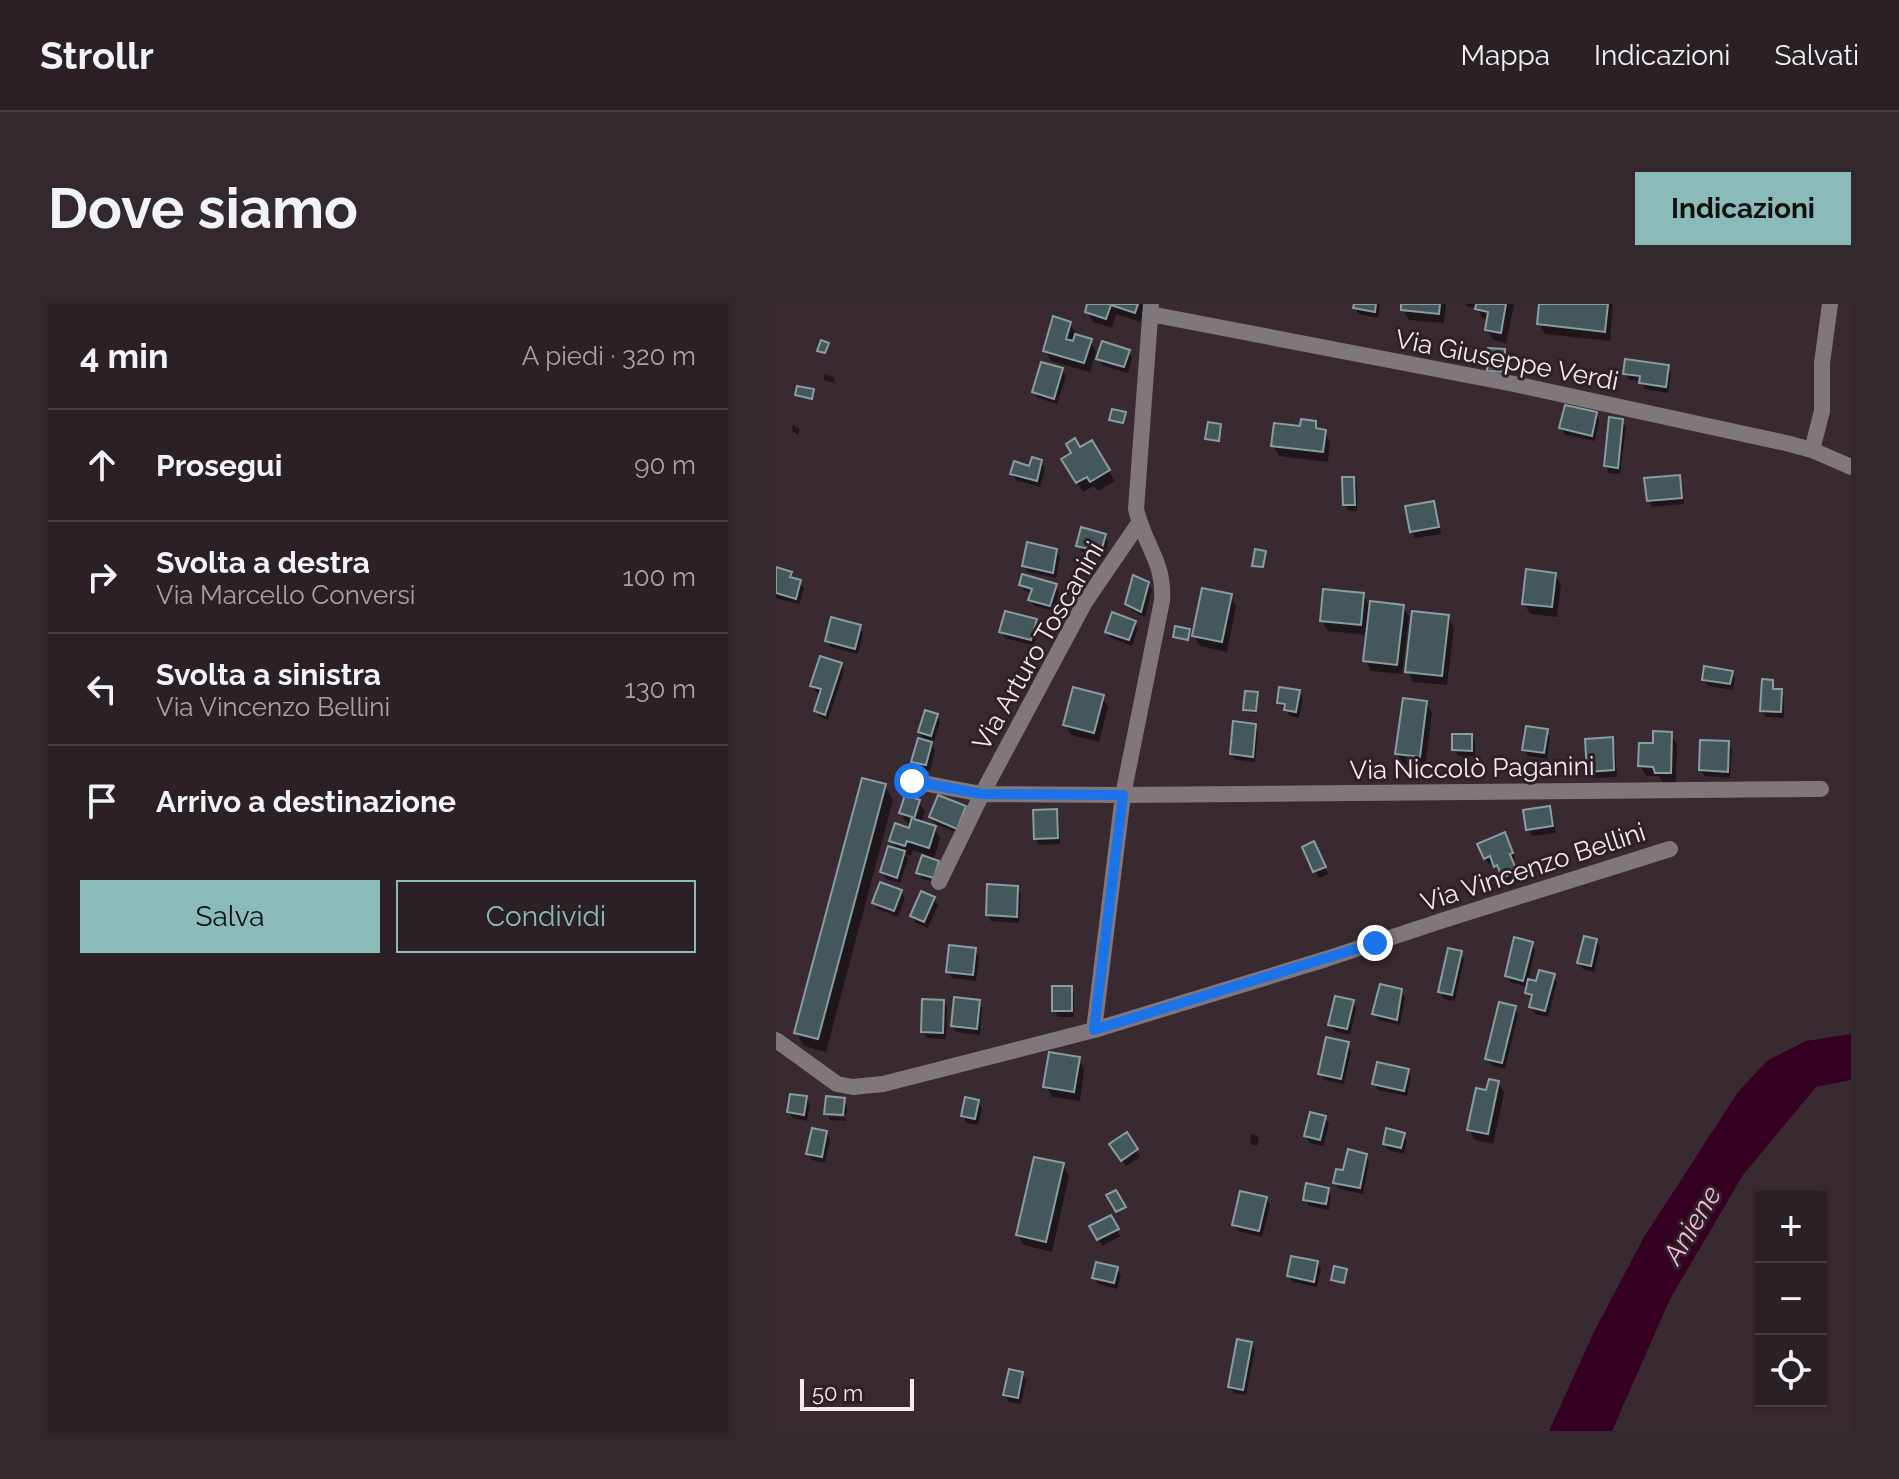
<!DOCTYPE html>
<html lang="it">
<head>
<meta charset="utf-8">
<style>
  :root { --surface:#2b2025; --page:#33282d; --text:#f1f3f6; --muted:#a6a3a7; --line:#473e42; --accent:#8bbbb9 }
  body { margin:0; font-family:Raleway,sans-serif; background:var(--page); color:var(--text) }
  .controls { position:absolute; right:24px; bottom:24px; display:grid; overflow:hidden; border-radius:0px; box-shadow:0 2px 6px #0004 }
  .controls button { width:72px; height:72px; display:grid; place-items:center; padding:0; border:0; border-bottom:2px solid var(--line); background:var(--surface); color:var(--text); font:40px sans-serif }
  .scale { position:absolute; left:24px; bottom:20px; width:114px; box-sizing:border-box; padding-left:8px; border:4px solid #f4eaef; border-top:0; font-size:22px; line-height:28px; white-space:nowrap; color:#f4eaef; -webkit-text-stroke:6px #2e2027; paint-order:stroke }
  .stop { position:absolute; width:24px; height:24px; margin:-18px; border:6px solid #1a73e8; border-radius:50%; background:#fff }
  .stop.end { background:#1a73e8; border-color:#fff; box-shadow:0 2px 8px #0008 }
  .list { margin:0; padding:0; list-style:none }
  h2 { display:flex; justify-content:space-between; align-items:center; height:104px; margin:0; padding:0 32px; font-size:34px }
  h2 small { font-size:26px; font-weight:400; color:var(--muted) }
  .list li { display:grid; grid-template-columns:52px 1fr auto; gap:24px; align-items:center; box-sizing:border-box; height:112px; padding:0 32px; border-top:2px solid var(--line) }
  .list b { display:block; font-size:30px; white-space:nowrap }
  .list p { margin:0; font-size:26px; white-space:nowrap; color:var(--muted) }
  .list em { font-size:26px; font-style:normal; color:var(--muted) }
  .actions { display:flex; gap:16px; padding:24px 32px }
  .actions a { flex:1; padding:18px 0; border:2px solid var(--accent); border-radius:0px; text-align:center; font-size:28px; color:var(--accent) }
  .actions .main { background:var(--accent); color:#111 }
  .icon { flex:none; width:44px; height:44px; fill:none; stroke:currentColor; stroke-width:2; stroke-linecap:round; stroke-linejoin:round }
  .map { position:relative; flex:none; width:1075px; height:1127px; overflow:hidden; border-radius:0px }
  header { display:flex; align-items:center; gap:48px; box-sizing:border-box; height:112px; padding:0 40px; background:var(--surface); border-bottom:2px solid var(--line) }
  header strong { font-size:38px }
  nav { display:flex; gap:44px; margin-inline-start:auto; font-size:28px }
  .intro { display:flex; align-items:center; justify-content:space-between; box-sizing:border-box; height:192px; padding:0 48px }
  h1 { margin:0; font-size:56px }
  .button { padding:20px 36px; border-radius:0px; background:var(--accent); color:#111; font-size:28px; font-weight:700 }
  main { display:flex; gap:48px; padding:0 48px }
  aside { flex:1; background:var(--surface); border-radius:0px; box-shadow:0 2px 6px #0004 }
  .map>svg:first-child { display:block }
  .water { fill:#350021 }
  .shadow { fill:#0007 }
  .building { fill:#44585c; stroke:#889ca1; stroke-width:2 }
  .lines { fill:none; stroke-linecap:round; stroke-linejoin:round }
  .minor { stroke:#7f777b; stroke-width:16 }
  .route { stroke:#1a73e8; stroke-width:10 }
  .labels { text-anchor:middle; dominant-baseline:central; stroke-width:6; stroke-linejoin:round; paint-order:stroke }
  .street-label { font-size:26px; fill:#f4eaef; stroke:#2e2027 }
  .water-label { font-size:28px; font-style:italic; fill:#f8b6d7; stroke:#2e2027 }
</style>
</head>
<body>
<header>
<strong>Strollr</strong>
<nav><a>Mappa</a><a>Indicazioni</a><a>Salvati</a></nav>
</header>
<div class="intro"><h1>Dove siamo</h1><a class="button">Indicazioni</a></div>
<main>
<aside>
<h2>4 min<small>A piedi · 320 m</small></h2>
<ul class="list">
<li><svg class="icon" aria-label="ahead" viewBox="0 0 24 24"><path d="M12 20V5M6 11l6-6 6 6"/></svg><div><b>Prosegui</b></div><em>90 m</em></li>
<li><svg class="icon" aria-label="right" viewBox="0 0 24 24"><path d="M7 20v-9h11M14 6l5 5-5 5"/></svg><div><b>Svolta a destra</b><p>Via Marcello Conversi</p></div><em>100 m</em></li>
<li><svg class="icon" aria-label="left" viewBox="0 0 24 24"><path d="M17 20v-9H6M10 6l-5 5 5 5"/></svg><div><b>Svolta a sinistra</b><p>Via Vincenzo Bellini</p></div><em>130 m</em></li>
<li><svg class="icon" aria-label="arrive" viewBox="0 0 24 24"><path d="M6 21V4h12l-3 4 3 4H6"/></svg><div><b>Arrivo a destinazione</b></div></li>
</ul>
<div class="actions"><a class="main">Salva</a><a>Condividi</a></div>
</aside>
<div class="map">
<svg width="1075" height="1127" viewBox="0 0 1075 1127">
  <rect width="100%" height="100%" fill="#392a31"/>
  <path class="water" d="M1075 730V776L1040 783 967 871 894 995 836 1127H773L818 1028 868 933 962 788 991 757 1030 737Z"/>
  <path class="shadow" d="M313 0H370L364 18 340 10 336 24 317 18 311 8Z
    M580 0H604L602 14 583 10 579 4Z
    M628 0H670L668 19 633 16 627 6Z
    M689 0H738L730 39 717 36 711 26 713 16 707 15 701 4 690 2Z
    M765 0H837L834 37 769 30 763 20Z
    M294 19 300 30 299 32 314 37 320 47 314 68 275 57 269 46Z
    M353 47 356 54 352 69 326 61 323 54Z
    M728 47 732 53 731 73H716L713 66Z
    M892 63 895 69 892 89 869 85 865 77 853 76 849 69Z
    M286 66 290 72 281 100 262 94 258 88Z
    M48 70 58 73 59 79 48 76Z
    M820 110 823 116 819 137 789 131 786 124Z
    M846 117 850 123 844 170 833 169 830 162Z
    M539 118 544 127H548L554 138 552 158 503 152 497 141Z
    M17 121 24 125 22 131 16 127Z
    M315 138 339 177 322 187 318 182 307 188 288 156Z
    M265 157 269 164 264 183 240 176 236 170 254 164Z
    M902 173 906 180 908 200 876 203 873 196Z
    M577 175 581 181V207H573L569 201Z
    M657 199 661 205 665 230 639 234 636 228Z
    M329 231 332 238 328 253 306 248 302 241Z
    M280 246 284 253 280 274 252 268 248 262Z
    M0 266 14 269 18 277 24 278 28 285 23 300 0 294Z
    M779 270 785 281 781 313 754 310 748 299Z
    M372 279 376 286 369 313 355 306 351 300Z
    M245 281 279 282 283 288 278 307 258 302 255 295 256 289 249 287Z
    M587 291 595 305 627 303 633 313 626 370 595 367 589 356 592 331 552 327 546 317Z
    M454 292 460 302 451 348 424 342 418 332Z
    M672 313 678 323 671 381 637 378 632 368Z
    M259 317 263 323 258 342 229 334 226 328Z
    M358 319 362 325 356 342 335 334 331 328Z
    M83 323 87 330 82 350 55 343 51 336Z
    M65 360 68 367 52 416 44 413 40 407 45 390 40 388 36 382Z
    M955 369 959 375 957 386 932 382 928 376Z
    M996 378 1000 387H1005L1008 394V414L990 413 986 407Z
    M523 388 527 394 523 414 514 412 503 399Z
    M481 390 483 393 481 409 471 408 469 405Z
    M326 393 332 403 323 438 295 431 289 420Z
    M650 399 656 409 649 463 627 460 621 450Z
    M161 412 164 418 158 438 153 436 159 446 154 467 141 464 137 457 150 439 144 428Z
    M479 421 482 428 479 458 460 456 456 450Z
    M770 427 774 434 771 455 752 452 748 445Z
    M895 430 901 440 900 479H887L883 472H870L864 462 879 441Z
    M695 432 699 438V452H682L678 446Z
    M836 435 839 442 841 473 816 474 813 467Z
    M952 439 956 446 954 474 928 472 925 466Z
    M109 482 117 496 50 748 28 742 20 728Z
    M143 498 149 508 145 519 158 524 164 534 157 557 162 559 166 565 161 579 146 575 142 568 148 550 137 546 135 552 129 550 132 555 124 579 110 575 106 568 121 547 116 537 135 526 136 521 131 519 125 509Z
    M189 504 193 510 185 530 159 520 155 513Z
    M773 504 777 510 780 529 756 532 752 526Z
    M280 507 283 514 284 540 263 541 260 535Z
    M732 537 739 555 736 557 743 575 732 579 726 567 723 568 718 558 713 560 709 554Z
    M528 544 541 546 552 570 543 574Z
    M241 584 245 591 243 619 215 617 212 611Z
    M125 588 129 594 122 613 102 605 98 599Z
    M158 595 162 601 152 624 140 619 136 612Z
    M820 637 824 643 818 668 807 665 803 659Z
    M755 640 759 646 752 677 761 679 777 672 781 678 772 713 759 710 755 703 757 696 755 695 751 689 752 683 734 678 731 672Z
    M199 646 203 652 200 677 176 674 172 668Z
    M684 649 688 655 679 697 668 695 664 688Z
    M295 684 298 690V713H282L278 706Z
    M625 687 629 694 624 721 602 716 599 710Z
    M167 697 171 704 170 735 151 734 147 728Z
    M203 698 206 704 204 731 180 728 177 722Z
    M576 698 580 704 574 731 558 727 554 720Z
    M738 704 742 710 729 765 715 761 711 755Z
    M571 740 575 747 568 780 548 776 544 769Z
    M302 755 308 765 304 797 276 793 270 782Z
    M632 767 635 773 631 792 602 786 598 780Z
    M722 779 728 789 717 840 699 836 693 825 712 789Z
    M30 794 34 801 31 817 17 814 13 808Z
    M52 794 68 796 71 803V810L52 808V811L50 809Z
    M202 798 206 804 202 821 191 819 187 812Z
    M52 812 70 814V817L54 816Z
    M549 814 553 820 547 842 534 839 530 832Z
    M50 829 54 835 49 859 36 856 32 849Z
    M475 830 481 832 483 834 481 842 475 840 474 838Z
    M350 831 364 853 350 862 336 840Z
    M627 831 631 837 628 850 612 846 609 839Z
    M590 851 593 858 587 890 563 885 559 878Z
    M287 861 293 872 276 948 248 941 242 931Z
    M551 885 555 892 553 906 533 902 529 895Z
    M490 895 494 901 486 933 462 927 458 921Z
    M334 913 344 932 326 942 316 923Z
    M541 959 545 965 541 983 517 978 513 972Z
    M341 965 345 971 341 985 322 980 318 973Z
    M475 1040 479 1046 470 1091 458 1089 454 1082Z
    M246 1070 250 1076 245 1100 233 1098 229 1091Z"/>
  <path class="building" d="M311 0H362L359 9 335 1 330 15 309 8Z
    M578 0H600L599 8 577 4Z
    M625 0H664L663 10 625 6Z
    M700 0H730L725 29 709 26 712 8 699 5Z
    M763 0H832L829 28 761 20Z
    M277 12 295 18 290 35 297 37 299 30 316 35 308 59 267 47Z
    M45 36 53 39 49 49 41 47Z
    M326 37 354 46 348 63 320 55Z
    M712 44 729 45 728 68 711 67Z
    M849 55 893 61 890 83 863 79 864 72 847 70Z
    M265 58 287 64 278 95 256 88Z
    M21 82 38 85 36 95 19 91Z
    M789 101 821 108 816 132 783 124Z
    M336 105 350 108 347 119 333 116Z
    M833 113 847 115 842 164 828 162Z
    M525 115 540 117V124L550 126 547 148 495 142 498 119 524 122Z
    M432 118 445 120 443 137 429 135Z
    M299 134 304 143 316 136 334 166 314 178 311 173 300 179 285 155 295 149 290 140Z
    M256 153 266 156 261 177 234 170 238 157 253 162Z
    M904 171 906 194 871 197 868 174Z
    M566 173H578L579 201H567Z
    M658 197 663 223 634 228 629 202Z
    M305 223 330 230 325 248 300 242Z
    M251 238 281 245 277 269 246 262Z
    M479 245 490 247 487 263 476 262Z
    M0 263 16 268 14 273 25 276 20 295 0 289Z
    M750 265 780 269 776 303 746 300Z
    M246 270 281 280 274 302 252 296 256 285 243 281Z
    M357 271 373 278 365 308 349 300Z
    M426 284 456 290 446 338 416 332Z
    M547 285 588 289 585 321 544 317Z
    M594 297 628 301 621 361 587 357Z
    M229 307 261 315 255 336 223 328Z
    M636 307 673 311 666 372 629 368Z
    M336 308 360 317 353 336 329 328Z
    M55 313 85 321 79 345 49 337Z
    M399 322 414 325 412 336 397 333Z
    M44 352 66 359 49 411 38 407 45 385 34 382Z
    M928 362 957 367 954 380 926 376Z
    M986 375 997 376V385H1006L1005 408 984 407Z
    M297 383 328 391 318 429 287 421Z
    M503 383 524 386 520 408 508 406 509 400 501 399Z
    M469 387 482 388 480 407 467 406Z
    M627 394 651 397 644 453 619 450Z
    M149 406 162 410 155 432 142 428Z
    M457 417 480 420 477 453 454 450Z
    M750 422 772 425 768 449 746 446Z
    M877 427 896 428 895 469H879L877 463 862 462 863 439H877Z
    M676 430H696V447L676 446Z
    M837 433 838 466 811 468 809 435Z
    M142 434 156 438 150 461 135 458Z
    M924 436 953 437 952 468 923 466Z
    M86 474 110 480 42 735 18 729Z
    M129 491 144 496 138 515 160 522 153 544 131 537 129 542 113 537 119 519 133 524 136 513 123 509Z
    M162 491 190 502 181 525 153 513Z
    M774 502 777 522 750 526 747 506Z
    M281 505 282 534 258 535 257 506Z
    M729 528 737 549 734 550 741 568 726 574 721 561 718 563 714 552 708 555 701 540Z
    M538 537 550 563 537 568 526 543Z
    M112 542 129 547 121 574 104 568Z
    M146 551 163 557 158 574 140 569Z
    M104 578 126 586 118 607 96 599Z
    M211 580 242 582 241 613 210 611Z
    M145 587 159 593 148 618 134 612Z
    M808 632 821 635 815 662 801 659Z
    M738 633 757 638 747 677 729 672Z
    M173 641 200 644 197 671 170 668Z
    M672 644 686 647 676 691 662 688Z
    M763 666 779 670 769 707 753 703 756 691 749 689 752 675 760 677Z
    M604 680 626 685 621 716 596 710Z
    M276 682H296V707H276Z
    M559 692 578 696 571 725 552 721Z
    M178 693 204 696 201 725 175 722Z
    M146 695 168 696 167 729 145 728Z
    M723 698 740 702 726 759 709 755Z
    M550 733 573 738 565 775 542 770Z
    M273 748 304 753 298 788 267 783Z
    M601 758 633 765 628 787 596 780Z
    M713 775 723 777 712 830 691 826 700 784 710 786Z
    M14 790 31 792 28 811 11 808Z
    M50 792 69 794 67 811 48 810Z
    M189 793 203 796 199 815 185 812Z
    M534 808 550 812 544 836 528 832Z
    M36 824 51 827 46 853 30 850Z
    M610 824 629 829 625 844 607 840Z
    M351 828 362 845 345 857 333 840Z
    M572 845 591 850 584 884 557 879 560 865 567 866Z
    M258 853 288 859 270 938 240 931Z
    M530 879 553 884 550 900 527 896Z
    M340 886 350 903 340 908 330 891Z
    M464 887 491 893 483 927 456 921Z
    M335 911 343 925 321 936 313 922Z
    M515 952 542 957 538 978 511 972Z
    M320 958 342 963 338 979 316 974Z
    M558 962 571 965 568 979 555 976Z
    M461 1035 476 1038 467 1086 452 1083Z
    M233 1065 247 1068 242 1094 227 1091Z"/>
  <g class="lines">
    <path class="minor" d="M374 10 738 80 1010 139 1036 146 1075 163
      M1036 146 1046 107V59L1054 0
      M136 477 206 490 347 491 1045 485
      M163 578 206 490 309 298 363 219
      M318 726 347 491 386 297C389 258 368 241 360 205L375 0
      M0 736 61 780 77 783 107 780 318 726 550 655 671 615 894 545"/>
  </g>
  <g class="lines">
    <path class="route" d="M136 477 206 490 347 491 318 726 599 639"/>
  </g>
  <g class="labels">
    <g class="street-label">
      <text transform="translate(731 56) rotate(11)">Via Giuseppe Verdi</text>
      <text transform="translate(262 342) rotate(-60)">Via Arturo Toscanini</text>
      <text transform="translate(696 464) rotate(-1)">Via Niccolò Paganini</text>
      <text transform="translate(757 563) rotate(-18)">Via Vincenzo Bellini</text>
    </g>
    <g class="water-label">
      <text transform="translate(916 921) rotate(-59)">Aniene</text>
    </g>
  </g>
</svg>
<div class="controls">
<button>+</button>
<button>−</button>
<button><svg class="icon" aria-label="locate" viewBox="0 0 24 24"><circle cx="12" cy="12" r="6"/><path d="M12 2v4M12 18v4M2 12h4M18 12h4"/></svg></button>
</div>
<div class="scale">50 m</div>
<div class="stop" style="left:136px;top:477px"></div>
<div class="stop end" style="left:599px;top:639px"></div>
</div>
</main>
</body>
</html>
